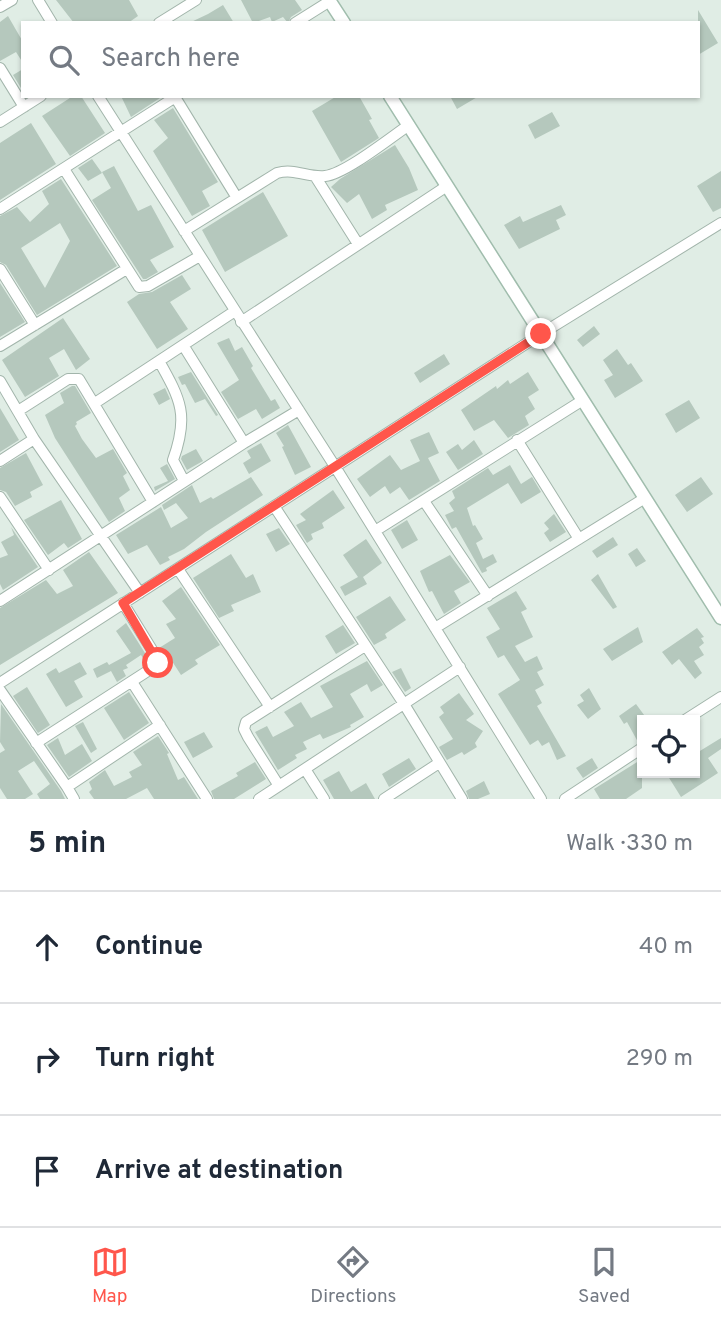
<!DOCTYPE html>
<html lang="en">
<head>
<meta charset="utf-8">
<style>
  :root { --surface:#fff; --page:#f2f2f3; --text:#1f2937; --muted:#747a83; --line:#e0e1e3; --accent:#ff564b }
  body { margin:0; font-family:Overpass,sans-serif; background:var(--page); color:var(--text) }
  .controls { position:absolute; right:21px; bottom:21px; display:grid; overflow:hidden; border-radius:0px; box-shadow:0 2px 5px #0004 }
  .controls button { width:63px; height:63px; display:grid; place-items:center; padding:0; border:0; border-bottom:2px solid var(--line); background:var(--surface); color:var(--text); font:35px sans-serif }
  .stop { position:absolute; width:21px; height:21px; margin:-16px; border:5px solid #ff564b; border-radius:50%; background:#fff }
  .stop.end { background:#ff564b; border-color:#fff; box-shadow:0 2px 7px #0008 }
  .list { margin:0; padding:0; list-style:none }
  h2 { display:flex; justify-content:space-between; align-items:center; height:91px; margin:0; padding:0 28px; font-size:30px }
  h2 small { font-size:23px; font-weight:400; color:var(--muted) }
  .list li { display:grid; grid-template-columns:46px 1fr auto; gap:21px; align-items:center; box-sizing:border-box; height:112px; padding:0 28px; border-top:2px solid var(--line) }
  .list b { display:block; font-size:26px; white-space:nowrap }
  .list em { font-size:23px; font-style:normal; color:var(--muted) }
  .icon { flex:none; width:38px; height:38px; fill:none; stroke:currentColor; stroke-width:2; stroke-linecap:round; stroke-linejoin:round }
  .map { position:relative; flex:none; width:721px; height:799px; overflow:hidden }
  .search { position:absolute; background:var(--surface); box-shadow:0 2px 5px #0004; left:21px; right:21px; top:21px; height:77px; display:flex; align-items:center; gap:18px; box-sizing:border-box; padding:0 24px; border-radius:0px; color:var(--muted); font-size:26px }
  .sheet { height:427px; background:var(--surface) }
  nav { display:flex; justify-content:space-around; align-items:center; box-sizing:border-box; height:98px; border-top:2px solid var(--line); background:var(--surface); font-size:19px; color:var(--muted) }
  nav a { display:grid; justify-items:center; gap:4px }
  nav .on { color:var(--accent) }
  .map>svg:first-child { display:block }
  .building { fill:#b5c8bd; fill-rule:evenodd }
  .lines { fill:none; stroke-linecap:round; stroke-linejoin:round }
  .street-casing { stroke:#a2b5ab; stroke-width:12 }
  .secondary-casing { stroke:#a0bdad; stroke-width:15 }
  .street { stroke:#fff; stroke-width:10 }
  .secondary { stroke:#fff; stroke-width:12 }
  .route { stroke:#ff564b; stroke-width:9 }
</style>
</head>
<body>
<div class="map">
<svg width="721" height="799" viewBox="0 0 721 799">
  <rect width="100%" height="100%" fill="#e0ede5"/>
  <path class="building" d="M56 0H129L138 16 128 23H74Z
    M241 0H295L302 10 291 17 288 23 283 17 272 22 270 17 253 23Z
    M223 5 234 23H189L208 14Z
    M698 10 718 43 698 55Z
    M8 16 23 42V63L16 52 0 61V22Z
    M23 69V86L21 88 13 75Z
    M73 96H81L105 133 70 156 42 116Z
    M121 96H163L131 117Z
    M337 96H359L372 119 369 120 379 138 341 162 312 111Z
    M450 96H479L457 109Z
    M173 108 218 182 202 191 210 206 192 216 153 151 168 138 154 120Z
    M552 112 560 126 535 139 528 125Z
    M31 123 56 164 0 200V143Z
    M395 145 409 168 418 190 385 205 387 210 372 219 359 194 347 203 331 187 340 179Z
    M92 159 102 173 88 181 78 168Z
    M114 166 138 211 151 205 174 247 150 260 158 272 146 279H143L92 200 111 188 102 172Z
    M721 171V208L713 212 697 186Z
    M61 179 117 266 37 315 6 265 0 262V216L17 207 30 222 49 204 42 191ZM60 223 70 241 45 288 21 248Z
    M263 192 288 236 225 272 202 230Z
    M561 205 566 215 556 220 560 229 519 249 504 225 520 216 523 222Z
    M182 275 191 289 170 302 188 329 157 349 127 302 139 294 152 292Z
    M0 283 25 322 0 337Z
    M63 318 90 359 76 370 64 349 49 358 59 376 25 397 2 360Z
    M594 326 600 334 583 347 577 340Z
    M229 338 235 351 242 347 253 366 251 368 271 401 275 399 280 408 262 419 256 409 238 419 221 392 239 380 217 343Z
    M617 349 628 365 631 363 643 381 615 398 604 380 613 375 603 360Z
    M444 354 450 364 420 383 414 373Z
    M191 372 218 415 216 416 205 399 195 403 185 384 182 385 178 377Z
    M528 372 539 390 528 397 535 409 525 416 529 425 508 438 494 420 474 431 461 410 496 386 497 389 508 380 510 384Z
    M72 386H75L91 413 76 422 77 424 75 426 82 439 96 458 113 449 127 473 123 476 130 490 119 498 125 511 109 522 55 438 45 415 64 403 60 393Z
    M165 388 170 399 159 405 153 394Z
    M689 400 700 418 676 433 665 414Z
    M0 408 19 440 0 452Z
    M288 425 311 467 295 475 282 447 284 446 276 433Z
    M429 432 439 453 428 458 440 481 409 500 400 487 390 494 385 486 370 497 357 479 390 455 401 470 420 461 410 440Z
    M474 440 483 454 458 470 446 452 458 444 462 450Z
    M261 443 271 461 249 474 243 463 251 458 247 451Z
    M196 449 203 461 187 470 181 459 182 456Z
    M26 453 43 485 30 492 32 497 15 506 6 492 0 490V468Z
    M167 464 175 479 155 491 154 487 168 481 160 468Z
    M510 465 521 484 532 477 541 492 521 504 508 483 467 508 473 526 475 525 483 539 476 543 483 559 493 554 497 562 486 568 487 571 482 573 456 527 452 529 445 515 454 511 449 503 455 498 452 491 488 468 493 475Z
    M251 477 263 495 206 532 184 549 168 557 170 560 160 565 147 545 128 554 116 535 161 507 171 528 188 518 176 503 164 510 162 505 192 485 200 503 211 497 213 499Z
    M701 477 713 494 687 512 675 495Z
    M333 490 345 508 322 523 324 528 311 534 313 539 307 543 296 525 306 520 300 514Z
    M61 500 82 539 68 548 64 543 48 555 24 520Z
    M554 514 566 532 550 542 544 533 549 529 544 523Z
    M407 520 418 540 402 549 391 530Z
    M11 527 38 567 3 590 0 584V558L8 555 1 542 14 535Z
    M279 528 290 544 276 552 266 534Z
    M613 537 618 545 597 558 592 551Z
    M366 539 382 563 363 577 367 584 345 596 340 587 358 577 343 555Z
    M637 548 646 561 636 567 628 554Z
    M89 552 118 593 0 665V608L46 580 57 594 73 586 63 570Z
    M231 554 246 578 253 574 261 592 231 605 234 611 219 618 193 578Z
    M450 555 470 582 454 591 461 603 444 614 432 591 429 592 420 571Z
    M598 574 617 607 613 609 591 580Z
    M181 587 220 645 195 660 198 664 181 675 168 655 164 657 159 648 175 638 166 624 176 619 162 601Z
    M516 591 527 609 521 612 533 637 515 646 525 662 537 656 543 669 537 672 544 685 535 690 542 703 537 706 566 756 557 760 549 742 542 746 538 740 530 745 498 694 520 680 504 655 498 658 486 637 500 629 487 608Z
    M390 596 406 620 385 634 387 638 374 645 356 617Z
    M126 623 150 661 146 663 141 655 126 665 128 668 123 670 126 676 117 682 111 671 97 678 93 669 107 662 109 665 131 653 116 631Z
    M343 625 355 643 336 654 325 636Z
    M638 627 643 642 612 661 603 649Z
    M697 628 704 637 701 638 704 643 699 647 704 655 694 661 702 673 695 679 679 659 672 665 662 652Z
    M367 661 383 685 371 692 367 684 350 694 364 717 350 725 351 727 323 739 320 734 303 742 307 749 295 755 297 758 278 770 255 732 267 726 273 737 294 726 284 712 301 702 311 718 333 707 320 686Z
    M80 662 87 674 74 681 83 697 66 707 46 674 56 668 59 673Z
    M401 668 411 688 405 692 392 672Z
    M27 687 50 725 38 733 13 696Z
    M589 688 601 709 588 719 577 705 584 701 580 695Z
    M129 692 149 723 124 740 104 708Z
    M459 693 474 714 466 720 483 731 475 743 477 747 464 755 462 752 447 760 439 747 453 739 439 717 444 713 440 707Z
    M1 704 61 791 65 799H40L37 794 50 784 34 761 18 771 33 794 25 799H7L0 788V753L5 750 0 742Z
    M636 704 647 719 642 720V741L638 742 627 722 624 724 619 716Z
    M83 722 97 749 91 753 75 726Z
    M204 732 213 747 193 758 184 742Z
    M158 736 169 753 167 754 178 780 184 777 198 799H154L147 788 126 799H94L89 792 92 789 89 782 105 770 114 786 132 777 129 772 142 765 133 752Z
    M58 738 65 755 82 744 92 761 69 777 47 745Z
    M721 738V749L708 758 718 773 681 797 666 773H695V754Z
    M409 758 416 769 389 787 382 774Z
    M592 758 598 768 583 778 576 768Z
    M642 759V788L626 799H600L594 789Z
    M255 762 266 779 234 799H214L211 791 238 776 236 773Z
    M339 771 351 792 366 783 375 799H334L323 780Z
    M484 781 490 794 478 799H469L466 791Z"/>
  <g class="lines">
    <defs>
      <path id="street" d="M38 0 52 23
        M0 7 12 0
        M159 23 196 0
        M295 23 330 1
        M0 68 24 107
        M98 96 334 465 541 799
        M175 97 237 198
        M0 122 41 96
        M64 169 139 287 148 286 200 256
        M315 176 358 244
        M0 209 177 96
        M184 231 277 173C295 168 308 178 325 176 345 174 390 138 409 125
        M0 269 35 325
        M241 322 447 186
        M183 345 244 443
        M0 346 125 270
        M159 361C181 400 189 416 173 460L184 481
        M0 381 34 439 140 593
        M95 403 235 311
        M18 411 68 379H79L153 502
        M517 440 579 539
        M0 461 34 439
        M0 497 49 570
        M424 501 488 596
        M274 506 404 704 462 799
        M375 531 583 400
        M178 569 270 707
        M0 601 244 443 299 410
        M435 628 645 498
        M132 682 207 799
        M0 683 541 334 721 223
        M0 690 67 787 160 725
        M685 720 721 697
        M36 743 157 665V658L123 603
        M305 769 324 799
        M279 786 248 737 244 729 246 722 365 646
        M67 787 74 799
        M259 799 460 667
        M384 799 439 763
        M565 799 642 748"/>
      <path id="secondary" d="M329 0 344 23
        M390 96 721 618"/>
    </defs>
    <use href="#street" class="street-casing"/>
    <use href="#secondary" class="secondary-casing"/>
    <use href="#street" class="street"/>
    <use href="#secondary" class="secondary"/>
  </g>
  <g class="lines">
    <path class="route" d="M158 663 123 603 541 334"/>
  </g>
</svg>
<div class="controls">
<button><svg class="icon" aria-label="locate" viewBox="0 0 24 24"><circle cx="12" cy="12" r="6"/><path d="M12 2v4M12 18v4M2 12h4M18 12h4"/></svg></button>
</div>
<div class="stop" style="left:158px;top:663px"></div>
<div class="stop end" style="left:541px;top:334px"></div>
<div class="search"><svg class="icon" aria-label="search" viewBox="0 0 24 24"><circle cx="10" cy="10" r="6"/><path d="M15 15l6 6"/></svg>Search here</div>
</div>
<section class="sheet">
<h2>5 min<small>Walk · 330 m</small></h2>
<ul class="list">
<li><svg class="icon" aria-label="ahead" viewBox="0 0 24 24"><path d="M12 20V5M6 11l6-6 6 6"/></svg><div><b>Continue</b></div><em>40 m</em></li>
<li><svg class="icon" aria-label="right" viewBox="0 0 24 24"><path d="M7 20v-9h11M14 6l5 5-5 5"/></svg><div><b>Turn right</b></div><em>290 m</em></li>
<li><svg class="icon" aria-label="arrive" viewBox="0 0 24 24"><path d="M6 21V4h12l-3 4 3 4H6"/></svg><div><b>Arrive at destination</b></div></li>
</ul>
</section>
<nav>
<a class="on"><svg class="icon" aria-label="map" viewBox="0 0 24 24"><path d="M3 6l6-2 6 2 6-2v14l-6 2-6-2-6 2zM9 4v14M15 6v14"/></svg>Map</a>
<a><svg class="icon" aria-label="directions" viewBox="0 0 24 24"><path d="M12 3l9 9-9 9-9-9zM9 14v-3h6M13 9l2 2-2 2"/></svg>Directions</a>
<a><svg class="icon" aria-label="saved" viewBox="0 0 24 24"><path d="M7 4h10v16l-5-4-5 4z"/></svg>Saved</a>
</nav>
</body>
</html>
